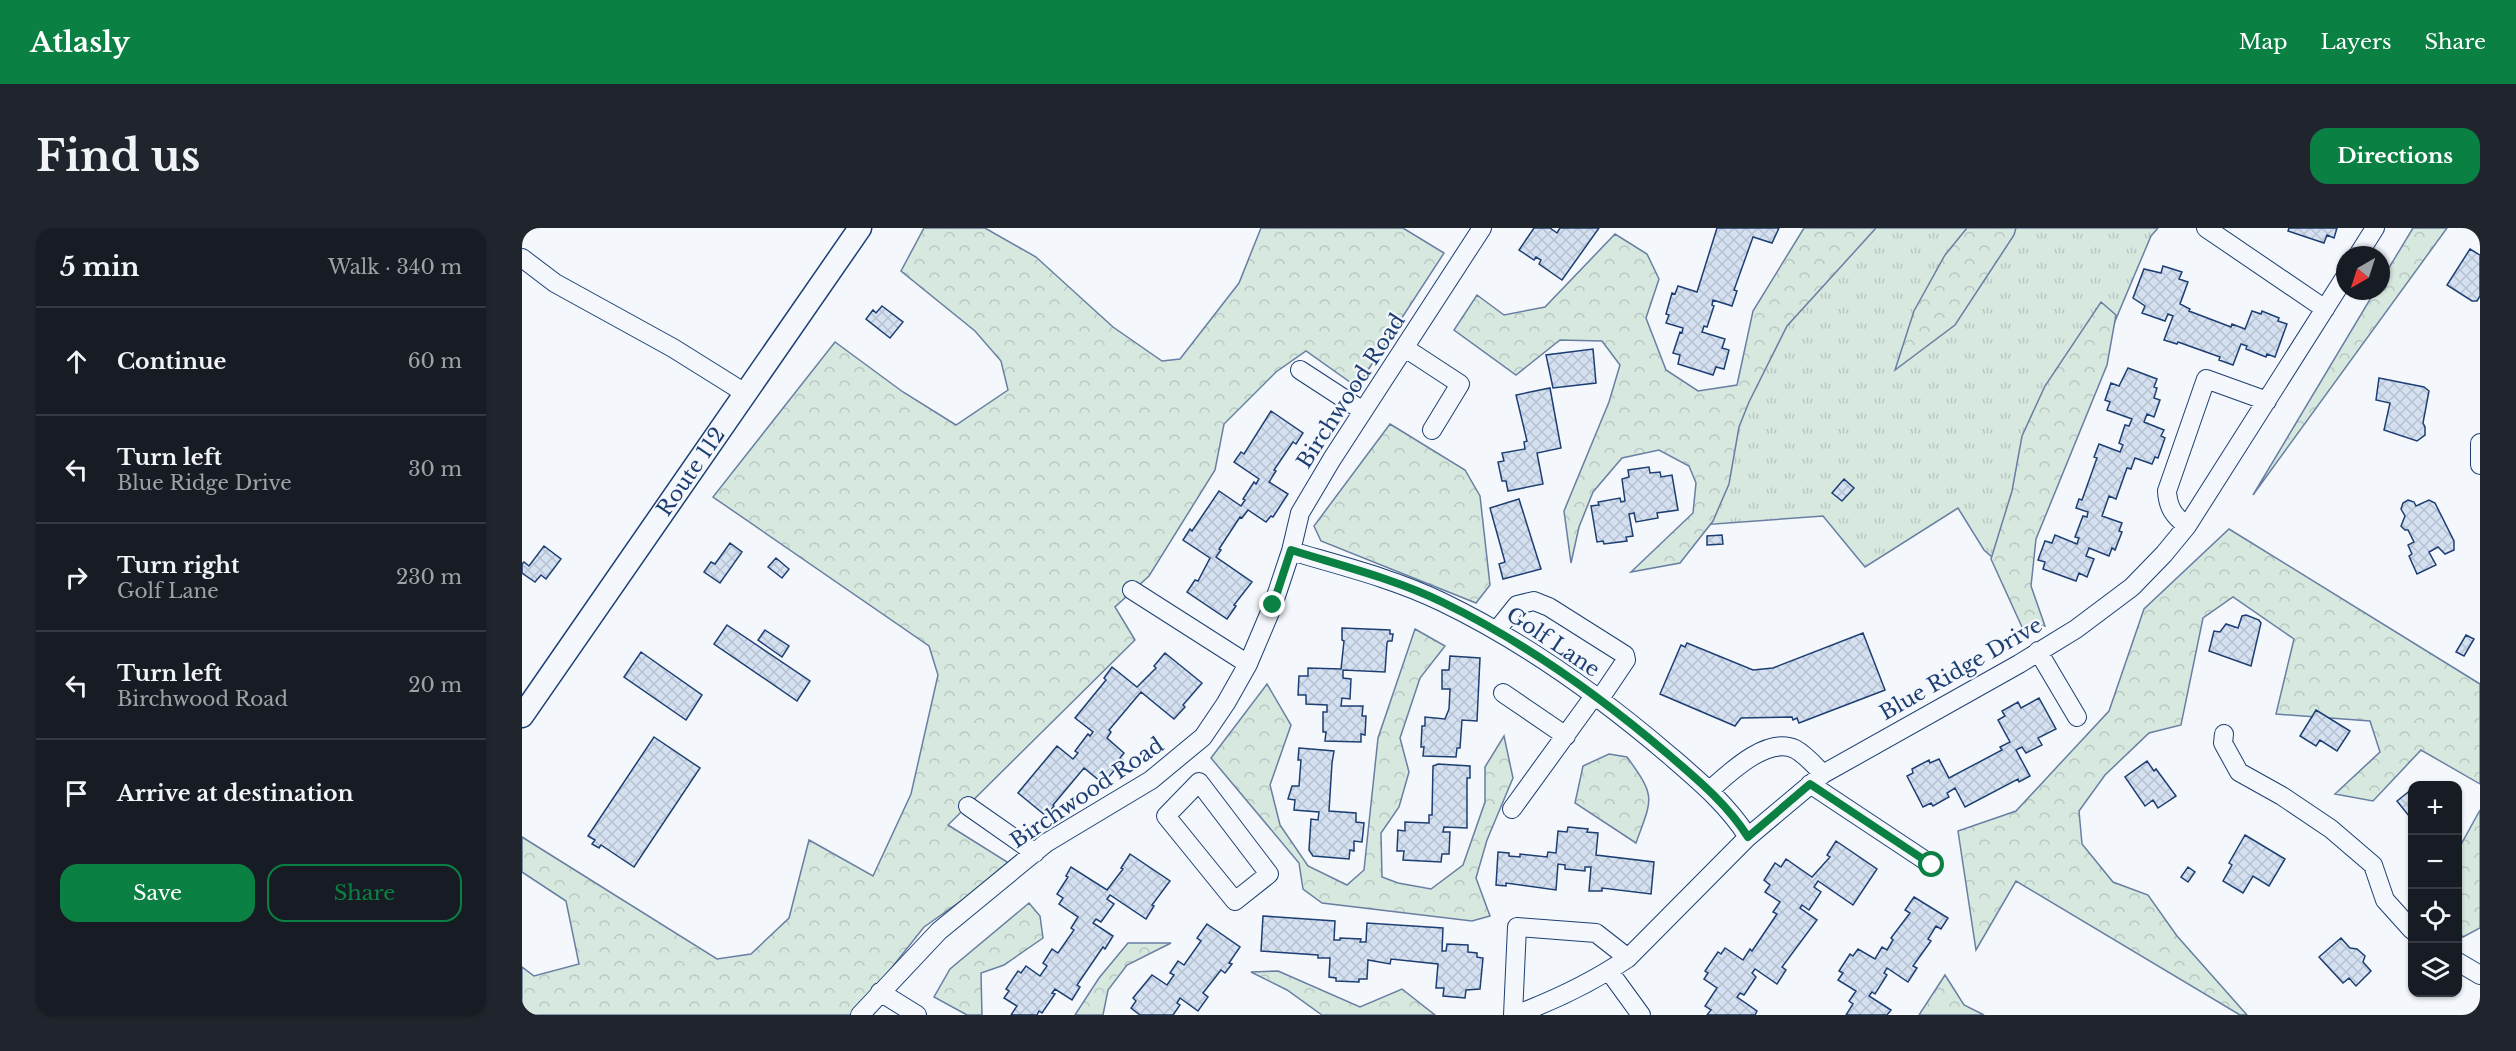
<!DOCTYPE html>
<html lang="en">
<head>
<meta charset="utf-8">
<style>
  :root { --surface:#171b24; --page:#20242c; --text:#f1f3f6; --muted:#9ea1a6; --line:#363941; --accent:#0b8043 }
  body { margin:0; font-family:"Libre Baskerville",serif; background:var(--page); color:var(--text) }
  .controls { position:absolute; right:18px; bottom:18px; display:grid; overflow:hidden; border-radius:12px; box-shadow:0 2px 4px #0004 }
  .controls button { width:54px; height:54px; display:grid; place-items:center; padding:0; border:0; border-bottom:2px solid var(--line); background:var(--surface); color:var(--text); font:30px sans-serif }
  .compass { position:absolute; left:1814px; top:18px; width:54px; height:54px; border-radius:50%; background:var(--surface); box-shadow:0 2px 4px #0004; rotate:219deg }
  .stop { position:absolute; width:18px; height:18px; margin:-14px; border:4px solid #0b8043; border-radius:50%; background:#fff }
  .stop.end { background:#0b8043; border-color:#fff; box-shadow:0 2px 6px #0008 }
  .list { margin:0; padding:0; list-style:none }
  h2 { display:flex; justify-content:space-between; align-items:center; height:78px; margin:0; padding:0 24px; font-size:26px }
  h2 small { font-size:20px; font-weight:400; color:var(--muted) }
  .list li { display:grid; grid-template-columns:39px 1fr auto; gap:18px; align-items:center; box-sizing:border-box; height:108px; padding:0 24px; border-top:2px solid var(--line) }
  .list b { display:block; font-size:22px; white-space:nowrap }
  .list p { margin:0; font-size:20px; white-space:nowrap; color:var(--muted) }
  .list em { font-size:20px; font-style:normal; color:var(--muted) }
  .actions { display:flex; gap:12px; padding:18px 24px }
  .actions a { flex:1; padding:14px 0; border:2px solid var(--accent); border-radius:18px; text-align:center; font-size:21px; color:var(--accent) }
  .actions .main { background:var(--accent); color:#fff }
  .icon { flex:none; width:33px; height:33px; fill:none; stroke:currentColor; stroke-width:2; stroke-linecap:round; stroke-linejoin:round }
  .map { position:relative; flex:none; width:1958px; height:787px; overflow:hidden; border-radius:18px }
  header { display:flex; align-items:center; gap:36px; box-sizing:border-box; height:84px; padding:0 30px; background:var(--accent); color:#fff }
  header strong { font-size:28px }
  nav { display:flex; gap:33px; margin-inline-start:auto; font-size:21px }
  .intro { display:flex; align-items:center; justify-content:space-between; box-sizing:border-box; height:144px; padding:0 36px }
  h1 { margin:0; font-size:42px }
  .button { padding:15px 27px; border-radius:18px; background:var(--accent); color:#fff; font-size:21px; font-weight:700 }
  main { display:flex; gap:36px; padding:0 36px }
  aside { flex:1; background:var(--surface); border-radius:18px; box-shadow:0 2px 4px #0004 }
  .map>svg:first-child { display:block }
  .grass { fill:url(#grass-tufts); stroke:#687fa3; stroke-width:1.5 }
  .forest { fill:url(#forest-crowns); stroke:#687fa3; stroke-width:1.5 }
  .building { fill:url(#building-cross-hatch); stroke:#1d3f73; stroke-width:1.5 }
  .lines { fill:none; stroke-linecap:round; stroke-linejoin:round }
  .minor-casing { stroke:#1d3f73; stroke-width:20 }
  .major-casing { stroke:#1d3f73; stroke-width:25 }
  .minor { stroke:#f4f7fb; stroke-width:18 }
  .major { stroke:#f4f7fb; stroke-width:22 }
  .route { stroke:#0b8043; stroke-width:8 }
  .labels { text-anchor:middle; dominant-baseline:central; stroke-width:4.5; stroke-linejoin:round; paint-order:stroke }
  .street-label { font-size:21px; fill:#1d3f73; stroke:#f4f7fb }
</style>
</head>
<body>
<header>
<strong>Atlasly</strong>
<nav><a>Map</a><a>Layers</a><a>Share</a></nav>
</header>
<div class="intro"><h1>Find us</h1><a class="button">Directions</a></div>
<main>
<aside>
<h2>5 min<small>Walk · 340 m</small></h2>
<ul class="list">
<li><svg class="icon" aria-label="ahead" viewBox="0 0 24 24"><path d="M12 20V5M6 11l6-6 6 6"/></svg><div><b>Continue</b></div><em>60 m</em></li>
<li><svg class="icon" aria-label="left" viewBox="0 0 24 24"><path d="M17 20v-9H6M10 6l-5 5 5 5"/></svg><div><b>Turn left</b><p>Blue Ridge Drive</p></div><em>30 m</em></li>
<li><svg class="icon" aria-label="right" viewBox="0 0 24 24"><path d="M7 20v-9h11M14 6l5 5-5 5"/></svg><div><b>Turn right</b><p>Golf Lane</p></div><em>230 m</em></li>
<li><svg class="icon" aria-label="left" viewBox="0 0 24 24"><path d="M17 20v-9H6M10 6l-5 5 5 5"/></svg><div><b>Turn left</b><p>Birchwood Road</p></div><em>20 m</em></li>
<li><svg class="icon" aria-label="arrive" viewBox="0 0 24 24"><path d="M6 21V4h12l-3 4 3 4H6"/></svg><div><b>Arrive at destination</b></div></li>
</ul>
<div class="actions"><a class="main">Save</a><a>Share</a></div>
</aside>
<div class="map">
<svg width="1958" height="787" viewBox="0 0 1958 787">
  <defs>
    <pattern id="grass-tufts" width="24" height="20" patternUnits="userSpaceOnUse" patternTransform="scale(1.5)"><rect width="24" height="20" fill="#d7e8df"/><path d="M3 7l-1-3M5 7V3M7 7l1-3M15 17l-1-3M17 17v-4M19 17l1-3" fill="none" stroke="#b8c8c3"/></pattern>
    <pattern id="forest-crowns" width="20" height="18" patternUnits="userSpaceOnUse" patternTransform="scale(1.5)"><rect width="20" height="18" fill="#d7e8df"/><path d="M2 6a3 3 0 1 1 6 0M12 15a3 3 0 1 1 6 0" fill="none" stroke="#b8c8c3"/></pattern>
    <pattern id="building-cross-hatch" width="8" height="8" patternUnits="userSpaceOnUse" patternTransform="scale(1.5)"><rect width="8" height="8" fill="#d5e0f0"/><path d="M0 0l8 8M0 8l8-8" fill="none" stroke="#b6c1d1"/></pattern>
  </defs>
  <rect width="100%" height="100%" fill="#f4f7fb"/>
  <path class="grass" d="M1328 0H1636L1629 8 1487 344 1462 322 1436 280 1343 339 1301 288 1179 297 1254 79Z"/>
  <path class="forest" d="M402 0H463L514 29 591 99 640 133 658 131 717 55 739 0H881L922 25 835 159 784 123 754 144 702 196 693 242 627 348 593 379 613 412 426 597 490 637 402 699 332 787H0V739L12 748 57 736 44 673 0 644V609L195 731 229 726 267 690 287 612 351 648 389 566 416 447 407 418 191 269 313 114 381 164 434 197 486 162 479 133 453 103 379 43Z
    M1282 0H1354L1265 98 1227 174 1217 199 1207 256 1191 293 1158 335 1109 344 1171 285 1174 255 1167 238 1137 222 1100 230 1071 264 1057 299 1049 335 1042 283 1087 174 1098 137 1080 113 1038 112 994 147 932 102 955 67 982 87 1023 79 1093 6 1125 26 1137 51 1124 90 1144 142 1176 163 1215 157 1231 83Z
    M1445 0H1494L1492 7 1433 97 1373 142 1392 83 1423 27Z
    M1891 0H1925L1731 267 1853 63H1859V53Z
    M1579 74 1594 87 1585 137 1514 311 1509 358 1523 398 1500 399 1469 331 1490 263 1500 208 1523 158Z
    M868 196 943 242 958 268 968 357 954 375 799 313 792 298Z
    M1707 301 1958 456V556L1899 522 1851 573 1813 566 1858 524 1848 493 1754 486 1772 411 1711 369 1681 390 1659 497 1627 505 1583 547 1557 583 1560 616 1591 654 1626 667 1655 708 1725 787H1718L1494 653 1454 722 1436 603 1494 583 1587 483 1622 381Z
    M893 401 923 418 898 450 878 510 887 544 877 579 859 605 860 649 876 655 909 661 941 637 963 574V539L982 508 991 550 965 612 954 650 968 688 950 693 800 675 781 661 777 635 689 530 745 456 769 497 748 557 758 597 786 638 825 657 842 642 856 510Z
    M1087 526 1105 529C1135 570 1130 570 1114 615L1053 575 1061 538Z
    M1958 582V700L1941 709 1936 703V622Z
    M507 675 518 688 521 710 482 737 459 745 460 787H445L412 769 428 741Z
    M606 715H649L605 737 586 762 581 787H553L577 750Z
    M756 743 838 779 880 761 913 787H800L765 762 729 744Z
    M1423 747 1442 777 1462 787H1397Z"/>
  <path class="building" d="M1012 0H1028L1035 5 1038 0H1077L1040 52 1017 36 1019 32 1014 29 1012 32 997 22Z
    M1195 0H1257L1250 15 1231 9 1212 62 1215 63 1210 78 1191 72 1190 77 1192 78 1185 99 1182 98 1180 104 1203 111 1200 120 1207 122 1202 141 1194 139 1191 147 1156 136 1158 127 1151 125 1158 104 1160 105 1161 100 1144 95 1147 87 1144 86 1150 65 1153 66 1156 58 1175 64Z
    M1767 0H1815L1812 10 1805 7 1802 15 1766 3Z
    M1948 21 1958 27V68L1955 73H1950L1925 57Z
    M1641 38 1660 44 1657 51 1666 54 1658 76 1668 81 1667 83 1709 99 1710 96 1723 101 1730 83 1739 86 1740 83 1757 90 1756 93 1765 96 1753 129 1745 126 1744 129 1724 121 1725 118 1719 116 1711 137 1697 132 1698 129 1656 114 1655 116 1642 112 1651 88 1646 86 1643 93 1620 85 1623 78 1611 70 1622 41 1639 45Z
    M360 78 381 94 368 110 344 91 351 82 354 85Z
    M1071 121 1074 155 1031 160 1024 127Z
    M1606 140 1635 151 1632 159 1635 160 1632 170 1638 172 1632 189 1625 186 1622 194 1642 202 1639 208 1643 210 1636 230 1633 229 1630 236 1613 230 1609 241 1605 240 1594 271 1587 268 1580 288 1600 295 1597 303 1600 304 1593 322 1590 320 1587 328 1567 320 1564 328 1572 331 1565 349 1557 345 1554 353 1521 341 1523 334 1516 332 1523 313 1530 315 1533 307 1555 316 1557 310 1553 309 1561 288 1565 289 1566 284 1554 280 1557 271 1560 272 1575 230 1572 229 1577 216 1598 224 1601 217 1597 215 1603 197 1607 198 1610 191 1585 182 1588 174 1583 172 1589 155 1597 158Z
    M1857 150 1902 159 1907 163 1901 195 1903 199V207L1895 213 1862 202 1868 175 1854 172Z
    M1028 160 1039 220 1015 225 1021 256 986 263 984 253H980L976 234 982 233 980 225 1003 221 1002 214 1005 213 994 167Z
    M749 183 781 205 774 216 771 214 752 242 754 243 747 254 766 266 751 289 749 288 744 294 726 282 720 290 718 289 697 321 699 322 694 329 730 354 712 377 714 378 705 391 665 364 673 352 676 353 688 330 661 312 668 301 670 303 697 263 719 278 723 272 721 271 732 254 734 256 737 251 712 234 719 224 722 226Z
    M1127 239 1128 245 1138 244 1139 249 1150 247 1156 282 1135 285 1136 290 1114 294 1112 285 1107 286 1111 308 1104 309 1105 313 1082 316 1081 313 1075 314 1069 278 1077 277 1076 274 1098 270 1099 274 1103 273 1100 251 1107 249 1106 242Z
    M1322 251 1332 260 1320 273 1310 265Z
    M997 271 1019 341 981 351 977 336 983 334 968 280Z
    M1886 272 1892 274 1894 278 1907 272 1913 275 1932 313V322L1923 326 1916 319 1907 324 1914 337 1895 346 1887 328 1890 326 1886 317 1892 314 1886 302H1883L1879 298 1883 288 1879 281 1881 275Z
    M1200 307 1201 316 1185 317V308Z
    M208 315 220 324 198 355 182 344 189 334 193 336Z
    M22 318 39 331 24 351 19 347 13 354 0 345V336L2 334 7 338Z
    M254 330 267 341 260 350 246 339Z
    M1724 387 1737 392 1739 395 1729 438 1687 423 1692 403 1698 404 1704 396 1716 400 1720 388Z
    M205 397 288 453 275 473 192 416Z
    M820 400 868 402V406H871L870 413H866L865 415 863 444 821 442V450L829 451 828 471 820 470 819 478H841L840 488H844L843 507 839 506V514L803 513 804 504H801V484H805V477L784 476V467H776L777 448H786V440L819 441 822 413 820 412Z
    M243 402 267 418 260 429 236 412Z
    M1341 405 1363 462 1277 495 1275 490 1271 492 1270 489 1219 490 1213 498 1138 466 1159 417 1163 419 1165 415 1231 442 1251 440Z
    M1944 407 1952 411 1942 428 1934 424Z
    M119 424 180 467 164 492 102 449Z
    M643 425 680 455 661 477 663 479 652 491 619 464 587 502 589 504 585 510 602 525 598 530 601 532 586 550 584 548 579 554 562 540 531 577 532 578 524 588 496 565 535 518 551 531 556 525 553 523 566 506 568 508 571 504 553 490 584 452 582 450 590 439 615 459 634 440 632 438Z
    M928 428 958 430 955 493 940 492 938 520H935L934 529 901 528 902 519H899L900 498H903V489L923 491 927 481 928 461H920V442H927Z
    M1517 470 1534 501 1516 510 1520 517 1504 525 1500 519 1494 522 1508 548 1497 554 1496 551 1443 579 1433 560 1425 565 1427 569 1411 578 1409 575 1401 579 1385 548 1391 545 1390 541 1407 532 1408 535 1417 531 1427 550 1480 522 1478 519 1488 514 1476 492 1483 488 1480 483 1496 474 1499 480Z
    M1794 482 1828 503 1815 523 1798 512 1794 518 1778 508Z
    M132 509 178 540 112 639 79 617 77 620 70 616 73 612 66 608Z
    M777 520 812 523 810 535 807 583 834 585V594L842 595 840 614 832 613V623L828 622 827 631 791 628 787 622 789 591 796 592 797 584 772 582 773 572 766 571 770 558H777L779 532H776Z
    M1625 533 1632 543 1634 541 1654 568 1636 580 1631 572 1623 578 1603 549Z
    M916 536 948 538V550H945V600L922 599 921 604H928L927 626H920L919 634 881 632 882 623H875L876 602 883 603V594L907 595V587H910L911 538Z
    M1890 561V585L1887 588 1875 573Z
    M1046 599 1066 601 1065 604 1076 605 1074 627 1132 634 1129 666 1080 660V663H1067L1069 639H1063V643L1043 641V637L1036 636 1034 662 984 655V658L974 657 976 624 987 625V628L998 629V626L1025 629 1026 624 1034 625 1036 603 1045 604Z
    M1723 607 1763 631 1747 658 1731 648 1721 665 1701 653 1710 637 1707 635Z
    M1314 613 1355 641 1331 677 1296 653 1292 659 1299 664 1287 682 1280 677 1278 680 1295 692 1260 739 1264 742 1255 756 1233 741 1230 745 1234 749 1222 767 1218 765 1215 769 1235 783 1233 787H1185L1189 782 1183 778 1195 760 1182 751 1186 745 1183 743 1196 724 1199 726 1203 720 1221 732 1228 721 1230 723 1255 686 1251 684 1258 674 1243 664 1248 657 1242 652 1253 635 1259 639 1264 631 1290 649 1308 629 1305 627Z
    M608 626 648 653 630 677 632 678 624 691 588 667 585 671 592 676 579 694 574 691 571 695 591 708 583 721 581 719 555 757 558 759 550 772 533 761 530 765 533 766 520 785 517 783 515 787H489L495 778 482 770 487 763 484 761 496 743 499 745 504 738 518 748 525 738 521 735 530 721 536 725 552 702 549 700 556 689 537 676 541 670 535 666 546 649 544 648 549 639 585 662 601 641 599 640Z
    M1666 639 1673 644 1666 654 1659 649Z
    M1392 669 1426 690 1419 701 1414 698 1406 711 1409 713 1391 738 1395 740 1386 754 1365 740 1362 745 1365 747 1353 766 1350 764 1347 768 1369 782 1365 787H1324L1331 776 1327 773 1334 763 1316 752 1321 745 1317 743 1328 726 1331 728 1336 721 1353 731 1360 719 1365 722 1371 712 1369 710 1388 685 1383 682Z
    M741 688 813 693 812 712H818V710L839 711 838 714H844L845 695 921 700 920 723H924L925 716 946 717V724L955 725V729L961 730 958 761 944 762 943 770 921 768 922 760H914L916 736 869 731 868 736 846 732 845 751H837V754L814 753V750L807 749 808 730H796V727L739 723Z
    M685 696 718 719 707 735 710 736 703 745 699 742 681 765 686 769 676 783 658 770 655 775 658 777 651 787H618L609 780 614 773 611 770 630 747 645 757 652 747 648 745 656 733 662 737 679 713 675 710Z
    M1819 710 1828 720 1835 721 1843 728 1841 734 1849 743 1834 758 1827 750 1821 755 1797 729Z"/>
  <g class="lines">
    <defs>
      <path id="minor" d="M1684 0 1803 81
        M1836 27 1853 0
        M0 30 33 55 151 120 223 165
        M883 120 938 156 910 202
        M778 142 841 183
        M1958 215V237
        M1665 298C1652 288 1646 280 1645 263L1684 151 1745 173
        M769 323C820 338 873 351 920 374 1001 413 1079 469 1147 527 1176 552 1205 576 1226 609
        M610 362 726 436
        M975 402 995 377 1012 373 1027 379 1103 427 1104 432 1077 472
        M1516 423 1555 489
        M981 465 1044 508
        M1702 506 1701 515 1717 544 1760 568 1809 601 1851 637 1863 672 1890 702
        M677 554 747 646 713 673 644 588Z
        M1288 556 1410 637
        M1188 562C1207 545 1245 508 1273 521 1284 527 1292 537 1301 546
        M446 578 513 625
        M990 581 1072 468
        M1936 734 1958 747
        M1087 743 1119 787
        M358 764 395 787
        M338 787 417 703 524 615 629 552 681 509 704 475 726 436 751 377 769 323 778 285 810 231 960 0
        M991 787 995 699 1074 705 1106 730
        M993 787C1033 772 1071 754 1106 730L1226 609 1301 546 1497 436 1554 401 1610 359 1642 326 1665 298 1823 49"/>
      <g id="major">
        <path id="s1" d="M0 488 338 0"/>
      </g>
    </defs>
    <use href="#minor" class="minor-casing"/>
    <use href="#major" class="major-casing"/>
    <use href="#minor" class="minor"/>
    <use href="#major" class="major"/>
  </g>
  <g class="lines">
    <path class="route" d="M751 377 769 322C820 338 873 351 920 374 1001 413 1079 469 1147 527 1176 552 1205 576 1226 609L1288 556 1410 637"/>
  </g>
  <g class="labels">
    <g class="street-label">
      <text transform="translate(829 163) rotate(-57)">Birchwood Road</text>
      <text stroke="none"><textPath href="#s1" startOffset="297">Route 112</textPath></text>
      <text transform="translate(1031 414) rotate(34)">Golf Lane</text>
      <text transform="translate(1439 441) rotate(-30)">Blue Ridge Drive</text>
      <text transform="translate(565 565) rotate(-34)">Birchwood Road</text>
    </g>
  </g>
</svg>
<div class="controls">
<button>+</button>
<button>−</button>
<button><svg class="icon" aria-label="locate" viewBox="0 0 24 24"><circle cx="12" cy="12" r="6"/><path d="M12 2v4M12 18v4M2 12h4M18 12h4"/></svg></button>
<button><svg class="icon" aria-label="layers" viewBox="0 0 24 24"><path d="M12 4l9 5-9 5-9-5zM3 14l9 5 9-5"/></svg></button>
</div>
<svg class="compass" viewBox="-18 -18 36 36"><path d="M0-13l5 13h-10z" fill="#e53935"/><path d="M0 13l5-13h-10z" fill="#9ea1a6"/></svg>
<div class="stop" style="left:1410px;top:637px"></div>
<div class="stop end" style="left:751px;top:377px"></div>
</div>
</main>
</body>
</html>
